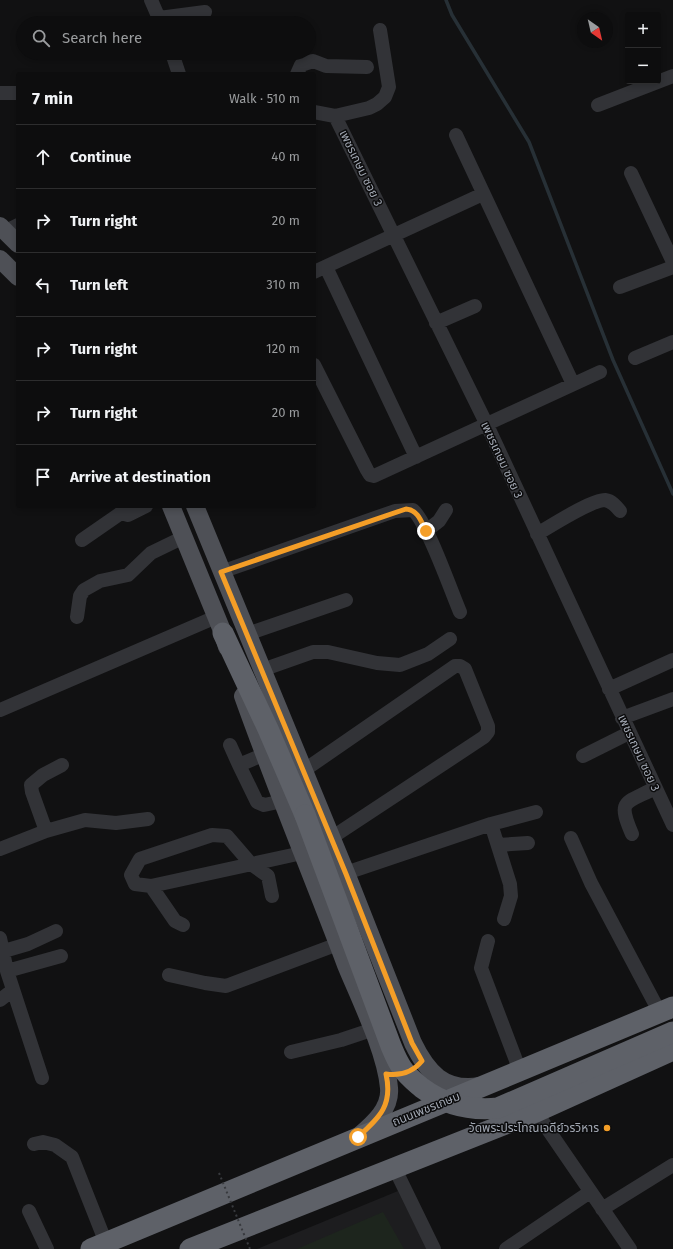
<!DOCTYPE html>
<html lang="en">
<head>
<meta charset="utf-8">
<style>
  :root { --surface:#0d0d0e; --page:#1b1b1c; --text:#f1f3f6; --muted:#9a9c9e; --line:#2d2d2e }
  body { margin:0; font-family:"Fira Sans","Noto Sans Thai",sans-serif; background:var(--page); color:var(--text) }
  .controls { position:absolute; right:12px; top:12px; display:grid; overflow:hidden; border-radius:4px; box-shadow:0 2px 6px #0003 }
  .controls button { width:36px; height:36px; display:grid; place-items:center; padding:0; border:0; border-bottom:1px solid var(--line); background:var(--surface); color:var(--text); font:20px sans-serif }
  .compass { position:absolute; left:577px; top:12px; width:36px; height:36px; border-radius:50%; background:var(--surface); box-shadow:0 2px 6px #0003; rotate:146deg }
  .stop { position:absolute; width:12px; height:12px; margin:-9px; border:3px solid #f49e27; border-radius:50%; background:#fff }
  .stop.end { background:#f49e27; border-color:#fff; box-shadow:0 1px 4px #0008 }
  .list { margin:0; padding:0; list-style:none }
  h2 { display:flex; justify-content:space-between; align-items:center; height:52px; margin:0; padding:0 16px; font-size:17px }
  h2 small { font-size:13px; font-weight:400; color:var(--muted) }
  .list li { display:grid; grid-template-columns:26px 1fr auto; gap:12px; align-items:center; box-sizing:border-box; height:64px; padding:0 16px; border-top:1px solid var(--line) }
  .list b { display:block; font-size:15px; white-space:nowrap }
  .list em { font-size:13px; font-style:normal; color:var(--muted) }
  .icon { flex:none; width:22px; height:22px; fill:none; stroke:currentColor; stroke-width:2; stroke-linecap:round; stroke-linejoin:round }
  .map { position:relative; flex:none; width:673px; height:1249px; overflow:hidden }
  .search { position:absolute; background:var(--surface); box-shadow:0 2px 6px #0003; left:16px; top:16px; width:300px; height:44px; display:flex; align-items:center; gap:10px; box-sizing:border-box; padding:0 14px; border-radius:22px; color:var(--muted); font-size:15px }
  .panel { position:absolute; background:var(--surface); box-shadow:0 2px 6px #0003; left:16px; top:72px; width:300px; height:436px; border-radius:4px }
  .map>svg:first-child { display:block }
  .built { fill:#1d1d1f }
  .green { fill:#1d251d }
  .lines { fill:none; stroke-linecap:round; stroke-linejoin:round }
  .stream { stroke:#273036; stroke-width:3.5 }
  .minor { stroke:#323337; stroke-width:14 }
  .major { stroke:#4e5056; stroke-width:18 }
  .highway { stroke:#5e6168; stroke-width:21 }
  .path-bridge { stroke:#383a3e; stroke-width:2; stroke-dasharray:2 3; stroke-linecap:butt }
  .highway-bridge { stroke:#5e6168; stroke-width:21 }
  .route { stroke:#f49e27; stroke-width:5 }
  .poi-dot { fill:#f49e27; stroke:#0c0c0d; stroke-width:1.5 }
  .labels { text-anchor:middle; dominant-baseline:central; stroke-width:3; stroke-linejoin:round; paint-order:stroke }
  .street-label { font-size:12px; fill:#a2a8b3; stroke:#0c0c0d }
  .poi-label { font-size:12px; fill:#a2a8b3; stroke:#0c0c0d; text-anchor:end }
</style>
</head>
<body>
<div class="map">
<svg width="673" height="1249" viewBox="0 0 673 1249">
  <rect width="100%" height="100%" fill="#111112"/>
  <path class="built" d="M398 1191 427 1249H257Z"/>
  <path class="green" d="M383 1212 404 1249H297Z"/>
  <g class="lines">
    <path class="stream" d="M446 0 452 15 529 142 613 360 673 494"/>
    <path class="minor" d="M151 0 161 23
      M159 18 205 12
      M172 53 179 74
      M297 74 301 65 313 61 326 66 367 67
      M0 93H18
      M598 105 673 76
      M314 112 335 116 487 425 673 825
      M335 116 369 108 377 104 385 97 389 87 380 30
      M456 135 573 384
      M631 173 673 262
      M6 231 18 225
      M326 267 416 457
      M314 272 483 194
      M620 287 673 267
      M436 323 475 306
      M635 358 673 342
      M314 365 367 470 370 475 374 476 600 372
      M121 513 128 515 146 506
      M426 531 439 521 446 510
      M537 534C551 526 591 500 605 500 612 501 616 506 620 511
      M82 540 121 513 124 506
      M221 572 395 511 413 510C427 522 451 591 460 612
      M77 617 80 596 84 590 100 581 128 575 151 553 184 537
      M247 634 346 600
      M262 670 313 652H328L377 663 400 665 428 654 450 639
      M609 689 673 660
      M0 710 216 617
      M622 718 673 699
      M230 745 239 765 265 754
      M583 756 629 733
      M239 765 257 802 264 805 283 801
      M303 771 455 666H460L465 669 488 726V732L484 737 331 838
      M491 824 510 884 511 896 504 919
      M46 831 85 820 116 823 148 819
      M632 834C617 799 625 804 655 788
      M571 838 591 883 660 1013
      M498 845 528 843
      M0 849 46 831 32 792 31 785 43 775 62 765
      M346 873 491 824 536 812
      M151 886 175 921 183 925
      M272 896 268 876 251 864 227 836 212 835 140 859 131 875 135 884 151 886 302 853
      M0 938 7 971 42 1078
      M488 941 481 968 520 1071
      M4 951 28 944 56 931
      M7 971 61 956
      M169 975 205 983 226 986 338 944
      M0 1000 13 990
      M291 1052 341 1040 371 1030
      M536 1112 630 1249
      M34 1144 43 1142 55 1145 72 1157 106 1243
      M395 1169 434 1249
      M602 1209 673 1165
      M29 1211 47 1249
      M506 1249 590 1192"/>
    <path class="major" d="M0 226 18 244
      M0 259 18 277
      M171 506 223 633 227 647
      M195 506 346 873 413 1043C427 1072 444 1092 480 1086
      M243 696C275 786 312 875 346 965 360 999 386 1052 389 1088 391 1108 374 1123 360 1135"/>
    <path class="highway" d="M223 633 268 729 305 815
      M91 1249 673 1007
      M190 1249 536 1112 673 1050"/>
    <path class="path-bridge" d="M219 1173 250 1249"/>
    <path class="highway-bridge" d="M305 815 391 1046C394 1053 397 1061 402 1068 407 1076 415 1082 422 1088 445 1105 469 1111 498 1108L673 1032"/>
  </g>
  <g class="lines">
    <path class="route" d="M358 1137C380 1117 393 1105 386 1074 400 1076 412 1073 422 1061L412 1043 346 874 221 572 406 509C418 510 421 521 426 531"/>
  </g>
  <circle class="poi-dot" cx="607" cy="1128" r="4"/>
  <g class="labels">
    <g class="street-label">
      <text transform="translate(361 168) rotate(64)">เพชรเกษม ซอย 3</text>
      <text transform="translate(502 460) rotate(65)">เพชรเกษม ซอย 3</text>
      <text transform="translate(639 753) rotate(65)">เพชรเกษม ซอย 3</text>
      <text transform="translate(426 1109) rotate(-22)">ถนนเพชรเกษม</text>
    </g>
    <g class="poi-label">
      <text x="599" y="1128">วัดพระประโทณเจดีย์วรวิหาร</text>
    </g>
  </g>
</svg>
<div class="controls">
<button>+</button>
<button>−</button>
</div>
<svg class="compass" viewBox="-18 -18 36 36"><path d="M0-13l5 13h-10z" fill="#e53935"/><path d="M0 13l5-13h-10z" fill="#9a9c9e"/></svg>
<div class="stop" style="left:358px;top:1137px"></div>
<div class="stop end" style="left:426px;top:531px"></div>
<div class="search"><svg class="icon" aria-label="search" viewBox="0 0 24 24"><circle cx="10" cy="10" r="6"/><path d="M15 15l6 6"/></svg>Search here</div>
<section class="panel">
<h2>7 min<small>Walk · 510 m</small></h2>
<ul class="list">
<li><svg class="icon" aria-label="ahead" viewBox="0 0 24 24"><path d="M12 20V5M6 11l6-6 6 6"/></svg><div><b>Continue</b></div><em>40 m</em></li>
<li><svg class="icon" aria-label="right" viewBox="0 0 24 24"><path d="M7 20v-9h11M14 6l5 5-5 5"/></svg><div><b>Turn right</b></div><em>20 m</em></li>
<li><svg class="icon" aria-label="left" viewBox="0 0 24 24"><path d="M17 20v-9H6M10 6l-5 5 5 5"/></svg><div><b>Turn left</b></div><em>310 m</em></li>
<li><svg class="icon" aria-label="right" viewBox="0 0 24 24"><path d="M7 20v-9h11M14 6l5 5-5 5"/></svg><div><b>Turn right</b></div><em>120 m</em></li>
<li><svg class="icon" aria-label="right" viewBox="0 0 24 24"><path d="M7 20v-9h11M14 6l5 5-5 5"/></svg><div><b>Turn right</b></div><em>20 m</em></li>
<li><svg class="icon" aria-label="arrive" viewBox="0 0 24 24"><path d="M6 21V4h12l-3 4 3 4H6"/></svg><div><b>Arrive at destination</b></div></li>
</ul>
</section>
</div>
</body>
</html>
